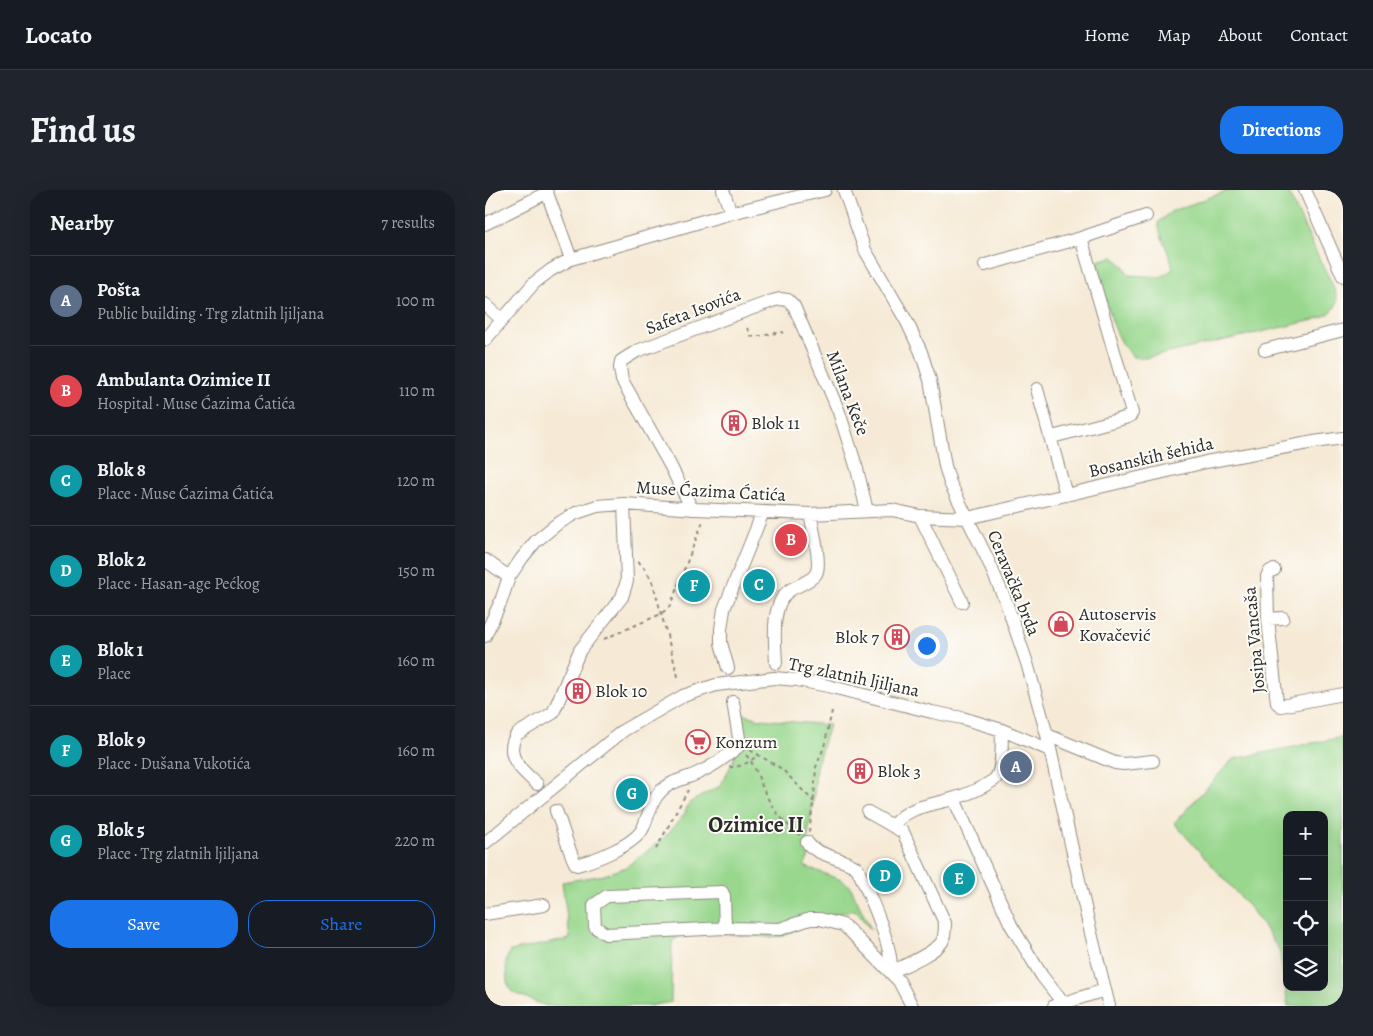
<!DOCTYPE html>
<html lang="en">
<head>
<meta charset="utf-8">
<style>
  :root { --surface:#171b24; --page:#20242c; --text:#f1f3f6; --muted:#9ea1a6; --line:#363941; --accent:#1a73e8 }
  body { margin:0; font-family:Alegreya,serif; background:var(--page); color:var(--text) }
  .controls { position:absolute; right:15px; bottom:15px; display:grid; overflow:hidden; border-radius:10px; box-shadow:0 5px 20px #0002 }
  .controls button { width:45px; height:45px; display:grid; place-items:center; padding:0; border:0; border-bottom:1px solid var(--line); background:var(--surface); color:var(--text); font:25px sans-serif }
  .you { position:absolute; left:441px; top:455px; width:18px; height:18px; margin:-12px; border:4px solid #fff; border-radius:50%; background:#1a73e8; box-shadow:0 0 0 8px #1a73e833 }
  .badge { display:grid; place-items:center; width:32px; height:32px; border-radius:50%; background:var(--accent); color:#fff; font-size:16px; font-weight:700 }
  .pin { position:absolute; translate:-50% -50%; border:2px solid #fff; box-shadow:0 1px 5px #0006 }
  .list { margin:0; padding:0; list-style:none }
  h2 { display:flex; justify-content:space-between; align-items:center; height:65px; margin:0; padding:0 20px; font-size:21px }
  h2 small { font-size:16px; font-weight:400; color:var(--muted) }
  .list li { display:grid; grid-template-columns:32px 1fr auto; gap:15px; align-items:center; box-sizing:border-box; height:90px; padding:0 20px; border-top:1px solid var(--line) }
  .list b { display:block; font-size:19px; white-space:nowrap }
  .list p { margin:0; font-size:16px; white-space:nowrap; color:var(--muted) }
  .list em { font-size:16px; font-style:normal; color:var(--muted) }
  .actions { display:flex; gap:10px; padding:15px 20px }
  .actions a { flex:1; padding:11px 0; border:1px solid var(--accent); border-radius:20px; text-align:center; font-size:18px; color:var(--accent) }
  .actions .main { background:var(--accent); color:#fff }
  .icon { flex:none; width:28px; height:28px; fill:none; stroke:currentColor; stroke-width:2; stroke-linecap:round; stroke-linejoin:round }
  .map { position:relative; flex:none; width:858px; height:816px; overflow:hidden; border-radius:20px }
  header { display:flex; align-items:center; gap:30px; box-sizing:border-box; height:70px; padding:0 25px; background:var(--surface); border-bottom:1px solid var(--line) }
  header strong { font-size:24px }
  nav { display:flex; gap:28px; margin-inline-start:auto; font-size:18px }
  .intro { display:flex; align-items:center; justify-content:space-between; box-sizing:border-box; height:120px; padding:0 30px }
  h1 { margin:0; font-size:35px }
  .button { padding:12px 22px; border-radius:20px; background:var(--accent); color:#fff; font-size:18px; font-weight:700 }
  main { display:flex; gap:30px; padding:0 30px }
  aside { flex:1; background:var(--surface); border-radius:20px; box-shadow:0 5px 20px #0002 }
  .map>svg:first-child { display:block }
  .green { fill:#98d78d; stroke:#62815c; fill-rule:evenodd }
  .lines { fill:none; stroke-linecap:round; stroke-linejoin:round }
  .minor-casing { stroke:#908a80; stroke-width:14 }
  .path { stroke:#908a80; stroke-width:2; stroke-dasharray:4 4; stroke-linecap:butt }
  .minor { stroke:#fff; stroke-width:12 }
  .labels { text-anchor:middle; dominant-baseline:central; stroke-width:4; stroke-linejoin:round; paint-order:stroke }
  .street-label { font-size:18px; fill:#2b2b2b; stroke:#fdfcf7 }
  .poi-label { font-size:18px; fill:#2b2b2b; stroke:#fdfcf7; text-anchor:start }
  .district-label { font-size:22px; font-weight:bold; fill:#2b2b2b; stroke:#fdfcf7 }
</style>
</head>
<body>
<header>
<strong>Locato</strong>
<nav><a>Home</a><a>Map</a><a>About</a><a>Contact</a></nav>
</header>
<div class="intro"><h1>Find us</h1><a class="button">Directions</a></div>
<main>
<aside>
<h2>Nearby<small>7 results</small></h2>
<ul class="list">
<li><span class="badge" style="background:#5c6f8a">A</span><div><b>Pošta</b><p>Public building · Trg zlatnih ljiljana</p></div><em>100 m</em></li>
<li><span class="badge" style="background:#e0444e">B</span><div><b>Ambulanta Ozimice II</b><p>Hospital · Muse Ćazima Ćatića</p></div><em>110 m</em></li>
<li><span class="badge" style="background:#0f9aa8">C</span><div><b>Blok 8</b><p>Place · Muse Ćazima Ćatića</p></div><em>120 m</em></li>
<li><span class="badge" style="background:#0f9aa8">D</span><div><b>Blok 2</b><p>Place · Hasan-age Pećkog</p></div><em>150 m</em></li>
<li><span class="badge" style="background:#0f9aa8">E</span><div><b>Blok 1</b><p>Place</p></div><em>160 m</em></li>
<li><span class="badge" style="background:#0f9aa8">F</span><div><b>Blok 9</b><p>Place · Dušana Vukotića</p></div><em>160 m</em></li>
<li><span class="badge" style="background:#0f9aa8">G</span><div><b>Blok 5</b><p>Place · Trg zlatnih ljiljana</p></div><em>220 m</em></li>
</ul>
<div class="actions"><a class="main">Save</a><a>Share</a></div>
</aside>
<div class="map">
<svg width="858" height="816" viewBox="0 0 858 816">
  <rect width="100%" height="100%" fill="#fdfcf7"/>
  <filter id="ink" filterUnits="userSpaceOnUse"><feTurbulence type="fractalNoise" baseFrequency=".02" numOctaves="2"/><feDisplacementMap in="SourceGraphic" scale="10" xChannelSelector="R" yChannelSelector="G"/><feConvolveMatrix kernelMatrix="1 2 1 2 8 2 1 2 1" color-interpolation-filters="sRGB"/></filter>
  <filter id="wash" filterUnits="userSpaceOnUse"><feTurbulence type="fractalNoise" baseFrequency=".0096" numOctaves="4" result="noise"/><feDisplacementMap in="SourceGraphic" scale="20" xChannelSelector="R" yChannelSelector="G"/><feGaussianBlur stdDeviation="1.12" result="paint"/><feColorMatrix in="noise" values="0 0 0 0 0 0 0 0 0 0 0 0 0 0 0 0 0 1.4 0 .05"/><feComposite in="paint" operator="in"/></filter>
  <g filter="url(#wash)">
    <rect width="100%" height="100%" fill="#f6ead6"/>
    <path class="green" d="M745 0H802C813 22 822 44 833 66 838 78 853 100 852 112 850 123 839 126 829 130L661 168 648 167C625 144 623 108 611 78L615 70 628 67 638 75 644 85 676 87 688 79C685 62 675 49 673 32L687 21Z
      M250 524H258L275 529 344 535 331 577 329 607 322 652 328 659 319 676 356 690 365 696 386 740 370 720 346 725 337 729H328L299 746 283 747 202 740 187 752 186 812 164 816H61L27 802 22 792 21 771 25 761 85 749 77 692 119 685 141 677 179 648 199 625 204 613 235 596 247 574 253 557Z
      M858 547V816H803L794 759 767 720 689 633 748 569ZM802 625H839V797H802Z"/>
  </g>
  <g filter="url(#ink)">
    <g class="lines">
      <defs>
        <path id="minor" d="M61 0 86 69
          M238 0 246 23
          M359 0 380 60 422 132 436 162 445 190 460 276 465 293 502 368 521 412 542 473 562 545 603 731 624 816
          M820 0 858 86
          M0 34 61 3
          M596 48 661 26
          M500 75 596 48 647 223 645 226 640 228 567 247
          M0 114 16 129
          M0 150 49 93 66 80 86 69 246 23 340 0
          M780 160 858 140
          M552 199 581 305
          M207 319 185 275 137 190 135 178 136 171 152 161 287 111 295 109 303 110 309 116 354 222 372 279 382 321
          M435 326 477 412
          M0 370 24 387 37 368 51 351 72 334 91 323 112 316 139 314 211 319 325 324 407 320 435 326 483 328 721 272 829 252 858 248
          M789 380 785 381 782 386 783 429 792 513 796 516 858 504
          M783 429 798 428
          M0 446 16 411 24 387
          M291 473C290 452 285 413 305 400 312 396 326 391 331 384 337 374 327 335 325 324
          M243 478 236 453V439L239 419 278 322
          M562 545 630 573 639 574 668 571
          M52 594C36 580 18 565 32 544L68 523 95 460 137 407 142 391 139 314
          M469 609 526 735 557 786 578 813
          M71 621C78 638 82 656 90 673L92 675C110 670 150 655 158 638 164 625 166 610 177 600 186 591 200 589 211 584 227 577 240 568 253 557L255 554 248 512
          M383 622 418 642 460 733C460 739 460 746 457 752 448 764 420 775 406 782
          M408 635C424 616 444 616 467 609 481 605 497 598 509 590 519 581 516 554 517 540
          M322 652C329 665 359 668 372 678 384 704 408 755 406 782
          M0 653 139 540 198 506 231 495 289 488 312 490 343 496 447 522 477 528 517 540 565 560
          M0 724 59 715
          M240 738 239 706 237 702 122 706 109 715 110 737 121 744 240 738 295 739 325 729H335L358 735 366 742 414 791 427 816
          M569 816 620 800"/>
      </defs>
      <use href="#minor" class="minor-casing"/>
      <path class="path" d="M262 138 266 146 269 147 297 142 299 143
        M153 371 161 380 168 393 194 490
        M119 449 176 424 185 416 218 331
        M265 560 297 579 329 612
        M261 565C271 576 274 591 280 603 288 620 300 634 315 645
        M244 577C256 578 266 571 274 564
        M324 642 329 607 331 577 339 557 347 521
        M171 659 203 600"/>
      <use href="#minor" class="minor"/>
    </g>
  </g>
  <defs>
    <symbol id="building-ring" viewBox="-11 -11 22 22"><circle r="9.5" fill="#fdfcf7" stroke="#d1495b" stroke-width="1.5"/><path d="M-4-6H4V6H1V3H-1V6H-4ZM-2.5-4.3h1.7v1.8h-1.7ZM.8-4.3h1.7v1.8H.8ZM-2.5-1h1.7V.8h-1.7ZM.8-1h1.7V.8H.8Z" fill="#d1495b"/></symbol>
    <symbol id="shop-ring" viewBox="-11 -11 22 22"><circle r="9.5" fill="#fdfcf7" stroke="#d1495b" stroke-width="1.5"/><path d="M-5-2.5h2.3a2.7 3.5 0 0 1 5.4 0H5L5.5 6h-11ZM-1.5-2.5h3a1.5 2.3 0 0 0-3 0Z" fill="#d1495b"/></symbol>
    <symbol id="supermarket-ring" viewBox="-11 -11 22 22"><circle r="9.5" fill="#fdfcf7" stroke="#d1495b" stroke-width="1.5"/><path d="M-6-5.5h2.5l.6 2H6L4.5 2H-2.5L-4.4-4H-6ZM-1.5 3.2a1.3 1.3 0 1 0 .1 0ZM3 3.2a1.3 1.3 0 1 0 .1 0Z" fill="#d1495b"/></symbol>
  </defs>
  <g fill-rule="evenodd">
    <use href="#building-ring" x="235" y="219" width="28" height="28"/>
    <use href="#shop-ring" x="562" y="420" width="28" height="28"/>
    <use href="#building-ring" x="398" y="433" width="28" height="28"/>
    <use href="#building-ring" x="79" y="487" width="28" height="28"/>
    <use href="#supermarket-ring" x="199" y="538" width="28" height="28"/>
    <use href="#building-ring" x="361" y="567" width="28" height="28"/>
  </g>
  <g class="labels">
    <g class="street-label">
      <text transform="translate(208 121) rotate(-21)">Safeta Isovića</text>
      <text transform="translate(363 203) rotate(69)">Milana Keče</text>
      <text transform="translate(666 267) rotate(-13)">Bosanskih šehida</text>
      <text transform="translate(226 301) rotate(3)">Muse Ćazima Ćatića</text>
      <text transform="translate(529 393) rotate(68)">Ceravačka brda</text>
      <text transform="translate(769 450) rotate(-95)">Josipa Vancaša</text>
      <text transform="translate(369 487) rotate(12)">Trg zlatnih ljiljana</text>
    </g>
    <g class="poi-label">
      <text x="266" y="233">Blok 11</text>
      <text x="594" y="424">Autoservis<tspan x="594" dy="21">Kovačević</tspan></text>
      <text x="394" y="447" text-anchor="end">Blok 7</text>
      <text x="110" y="501">Blok 10</text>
      <text x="230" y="552">Konzum</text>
      <text x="392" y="581">Blok 3</text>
    </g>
    <g class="district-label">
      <text x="271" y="635">Ozimice II</text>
    </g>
  </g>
</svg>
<div class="controls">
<button>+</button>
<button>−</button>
<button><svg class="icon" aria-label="locate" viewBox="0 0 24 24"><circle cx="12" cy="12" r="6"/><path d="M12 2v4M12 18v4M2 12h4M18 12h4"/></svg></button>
<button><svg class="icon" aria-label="layers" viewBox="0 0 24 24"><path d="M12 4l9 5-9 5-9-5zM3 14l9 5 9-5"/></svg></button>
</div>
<div class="you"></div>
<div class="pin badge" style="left:531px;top:577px;background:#5c6f8a">A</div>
<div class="pin badge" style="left:306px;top:350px;background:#e0444e">B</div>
<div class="pin badge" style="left:274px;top:395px;background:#0f9aa8">C</div>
<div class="pin badge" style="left:400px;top:686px;background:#0f9aa8">D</div>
<div class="pin badge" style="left:474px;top:689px;background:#0f9aa8">E</div>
<div class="pin badge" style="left:209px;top:396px;background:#0f9aa8">F</div>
<div class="pin badge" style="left:147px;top:604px;background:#0f9aa8">G</div>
</div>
</main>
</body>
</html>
